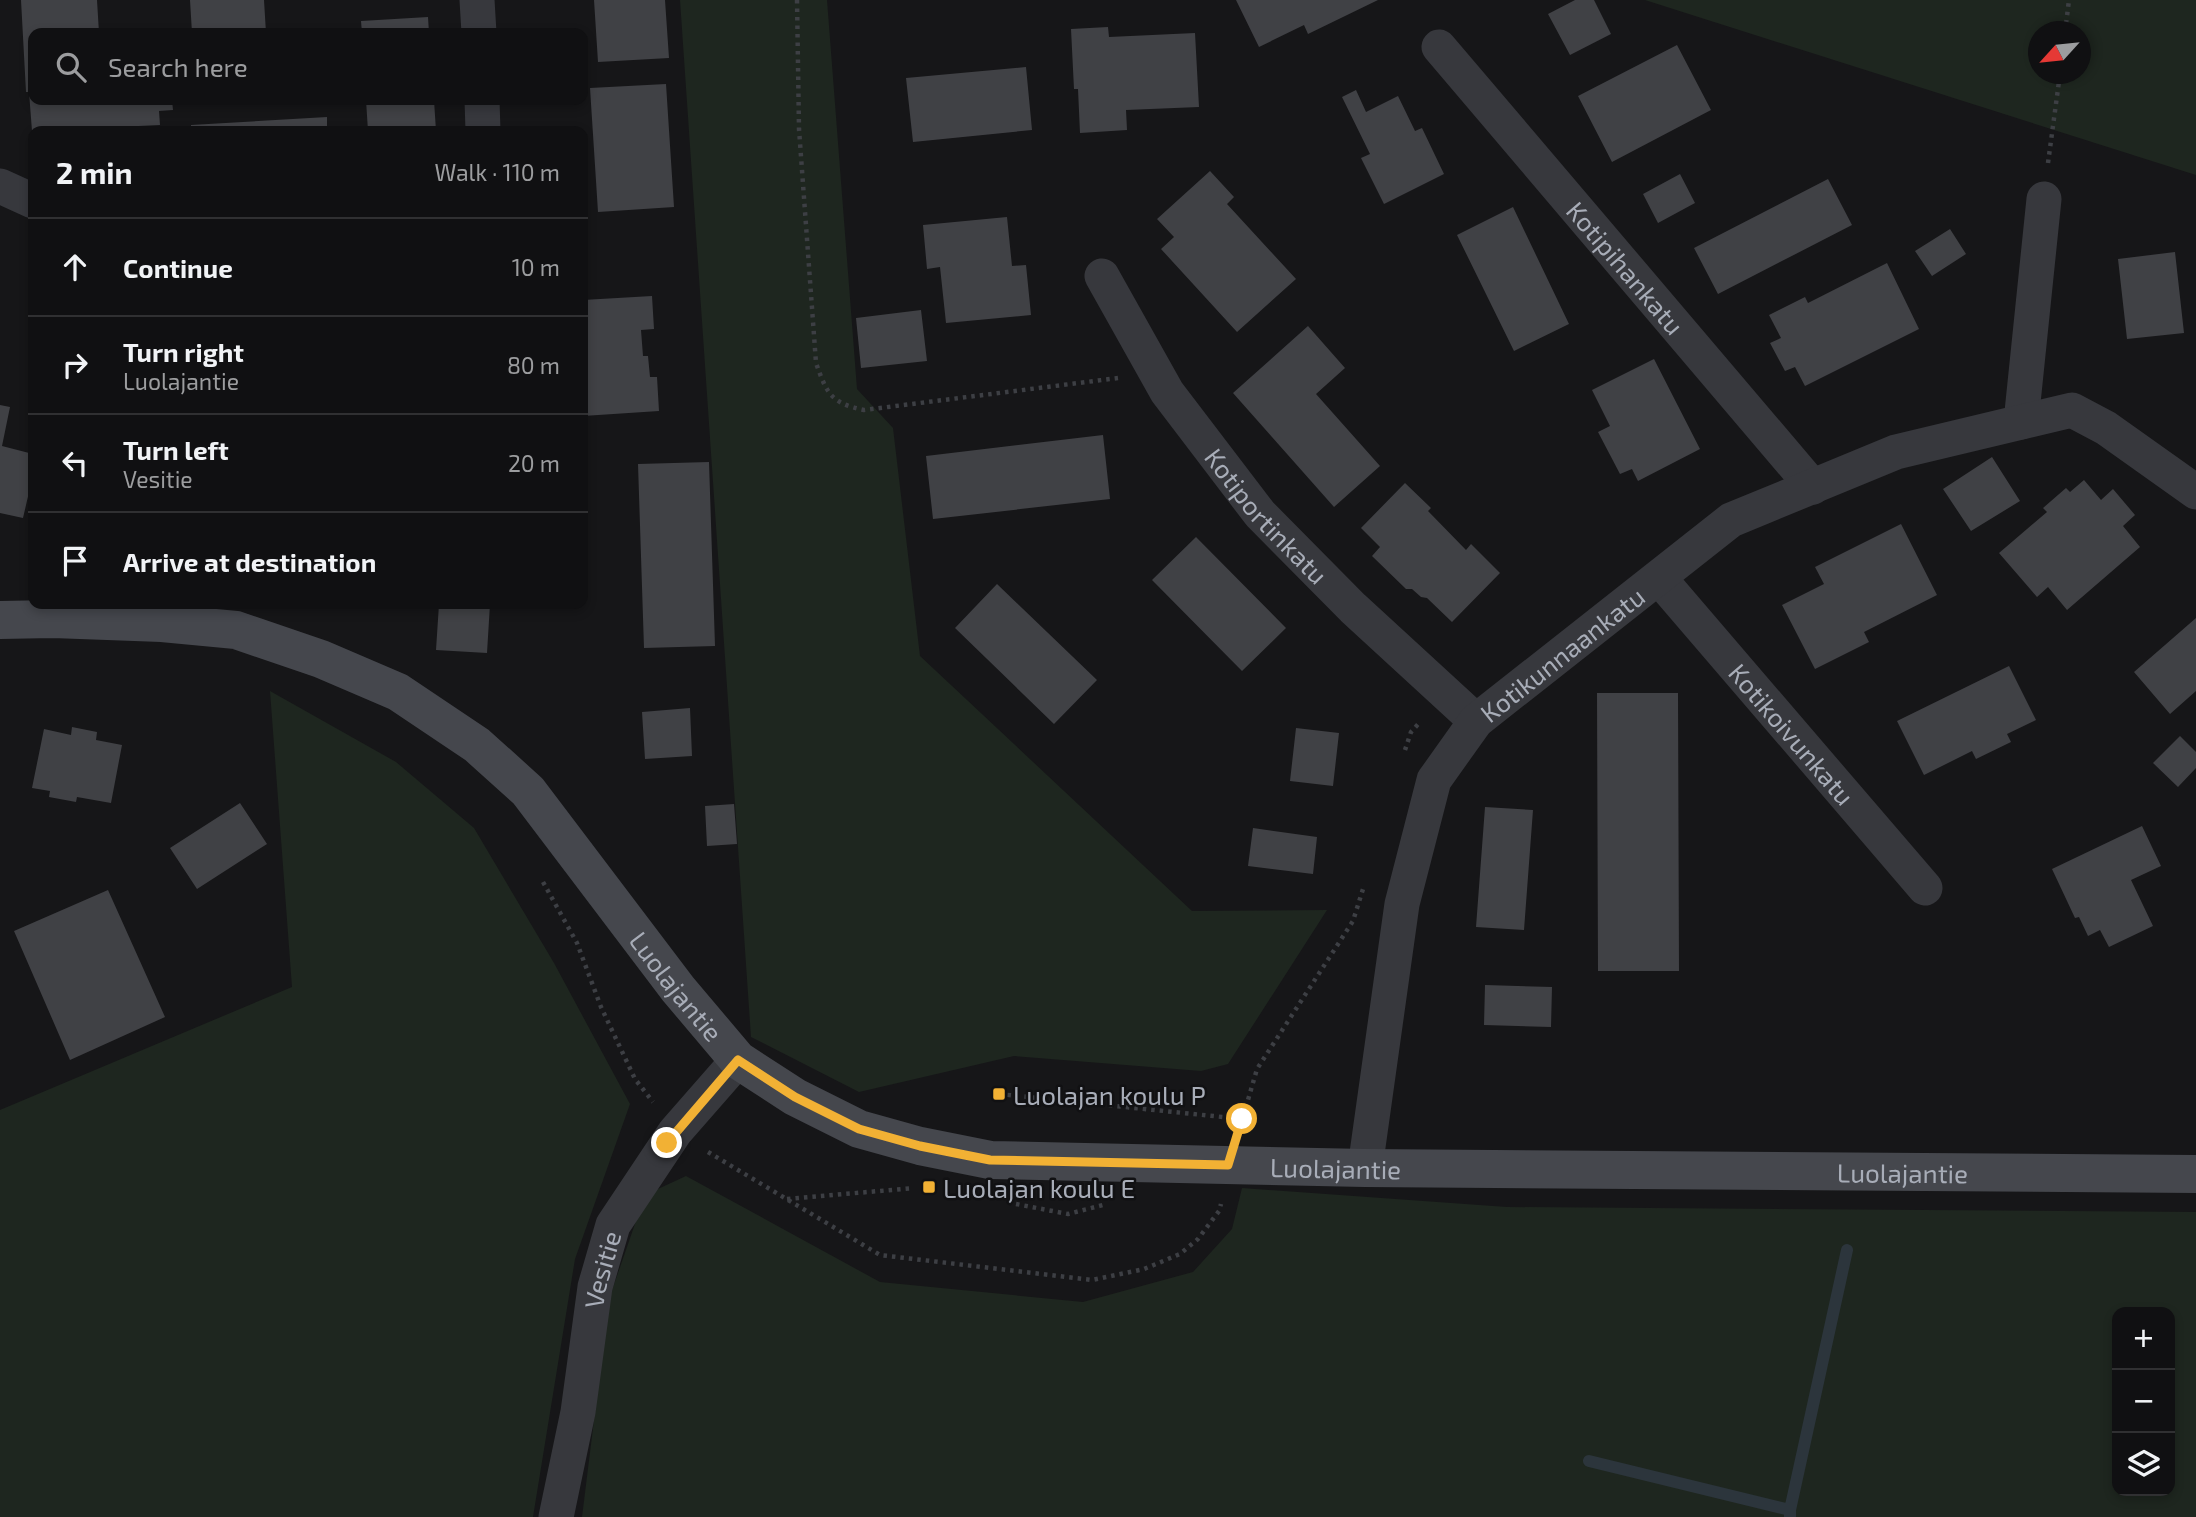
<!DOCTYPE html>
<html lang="en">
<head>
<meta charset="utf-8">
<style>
  :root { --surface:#101012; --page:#19191b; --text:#f1f3f6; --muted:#9c9d9f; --line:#303032 }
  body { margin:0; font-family:"Exo 2",sans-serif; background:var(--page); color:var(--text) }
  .controls { position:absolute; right:21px; bottom:21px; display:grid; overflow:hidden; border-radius:14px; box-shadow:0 4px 10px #0003 }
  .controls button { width:63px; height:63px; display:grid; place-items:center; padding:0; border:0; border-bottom:2px solid var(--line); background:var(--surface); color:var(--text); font:35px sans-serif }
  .compass { position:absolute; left:2028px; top:21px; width:63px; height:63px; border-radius:50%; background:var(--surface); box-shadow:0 4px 10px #0003; rotate:243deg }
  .stop { position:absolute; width:21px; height:21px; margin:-16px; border:5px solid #f2b134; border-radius:50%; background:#fff }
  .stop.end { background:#f2b134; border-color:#fff; box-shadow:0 2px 7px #0008 }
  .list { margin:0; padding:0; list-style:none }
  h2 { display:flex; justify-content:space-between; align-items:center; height:91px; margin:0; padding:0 28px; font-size:30px }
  h2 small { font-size:23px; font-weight:400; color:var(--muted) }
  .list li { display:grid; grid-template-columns:46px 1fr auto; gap:21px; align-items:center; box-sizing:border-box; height:98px; padding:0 28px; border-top:2px solid var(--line) }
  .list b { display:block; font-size:26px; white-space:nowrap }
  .list p { margin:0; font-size:23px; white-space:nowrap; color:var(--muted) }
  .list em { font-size:23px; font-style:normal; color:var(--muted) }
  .icon { flex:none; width:38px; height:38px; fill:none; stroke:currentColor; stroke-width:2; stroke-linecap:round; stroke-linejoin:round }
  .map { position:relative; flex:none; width:2196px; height:1517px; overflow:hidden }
  .search { position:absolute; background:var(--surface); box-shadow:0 4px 10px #0003; left:28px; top:28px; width:560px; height:77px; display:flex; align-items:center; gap:18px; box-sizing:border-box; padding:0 24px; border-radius:14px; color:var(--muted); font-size:26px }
  .panel { position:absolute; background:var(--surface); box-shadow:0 4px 10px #0003; left:28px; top:126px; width:560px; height:483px; border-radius:14px }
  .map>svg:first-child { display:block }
  .green { fill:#1e261f; fill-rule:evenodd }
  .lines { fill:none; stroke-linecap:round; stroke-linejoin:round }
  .stream { stroke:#2c353c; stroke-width:12 }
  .building { fill:#404145 }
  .path { stroke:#3d3f44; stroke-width:4.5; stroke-dasharray:3.5 5; stroke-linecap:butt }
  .street { stroke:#37383d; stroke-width:35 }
  .secondary { stroke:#45474d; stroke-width:38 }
  .route { stroke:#f2b134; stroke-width:9 }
  .poi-dot { fill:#f2b134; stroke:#111113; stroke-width:2.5 }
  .labels { text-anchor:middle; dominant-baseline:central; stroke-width:5; stroke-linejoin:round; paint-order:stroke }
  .street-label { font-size:26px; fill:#a8adb8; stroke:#111113 }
  .poi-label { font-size:26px; fill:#a8adb8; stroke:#111113; text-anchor:start }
</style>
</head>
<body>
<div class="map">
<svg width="2196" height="1517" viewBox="0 0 2196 1517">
  <rect width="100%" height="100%" fill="#161618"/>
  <path class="green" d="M680 0H827L857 389 893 428 920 656 1192 911 1327 910 1228 1064 1201 1071 1014 1056 859 1092 751 1037Z
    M1645 0H2196V175ZM2038 32H2080V74H2038Z
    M270 691 396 762 474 828 554 963 630 1104 575 1259 533 1517H0V1110L292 987Z
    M686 1176 880 1282 1083 1302 1193 1272 1232 1229 1242 1188 1507 1207 2196 1212V1517H582L609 1299 645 1195ZM2117 1312H2170V1491H2117Z"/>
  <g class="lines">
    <path class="stream" d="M1589 1461 1790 1510V1516
      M1790 1510 1847 1250"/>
  </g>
  <path class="building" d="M21 0H97L99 33H33V100H172L173 110 159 111 160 125 32 131 29 92H26Z
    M190 0H264L266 33H192Z
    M594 0H665L669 58 598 62Z
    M1236 0H1378L1308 34 1304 25 1259 47Z
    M1575 0H1594L1611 34 1570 55 1548 14Z
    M428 17 429 33H362L361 21Z
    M1108 27 1109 37 1195 33 1199 107 1126 110 1127 130 1080 133 1078 89H1074L1071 29Z
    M1677 45 1711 110 1612 162 1578 96Z
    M1026 67 1032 130 913 142 906 78Z
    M666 84 674 207 598 212 590 88Z
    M1356 90 1366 112 1398 96 1415 131 1422 128 1444 174 1384 204 1361 158 1370 154 1342 97Z
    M366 100H434L436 131H368Z
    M327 117V131H191V125Z
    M1210 171 1234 197 1227 204 1296 279 1237 332 1161 249 1174 237 1157 219Z
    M1680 174 1695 203 1658 223 1643 194Z
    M1828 179 1852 225 1718 294 1694 248Z
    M1513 207 1569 324 1514 351 1457 235Z
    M1007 217 1012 266 1026 265 1031 315 946 323 940 267 927 269 923 225Z
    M1950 229 1966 254 1932 276 1915 251Z
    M2175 252 2184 333 2127 339 2118 259Z
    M1887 263 1919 329 1805 386 1795 367 1785 371 1770 343 1781 338 1769 315 1805 297 1808 303Z
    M652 296 654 329 641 330 643 356H648L650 377H657L659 411 583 416V300Z
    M921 310 927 361 861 368 856 318Z
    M1308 326 1345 368 1316 394 1380 466 1334 507 1233 393Z
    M1654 359 1700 449 1638 481 1632 469 1620 474 1598 432 1610 426 1592 390Z
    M0 405 10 407 2 446 33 454V475L23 518 0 513Z
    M1103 435 1110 499 933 519 926 456Z
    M1992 457 2020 501 1971 531 1943 489Z
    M709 462 715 646 644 648 638 464Z
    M2084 480 2101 500 2113 489 2135 515 2123 526 2140 547 2067 610 2048 587 2037 597 1999 553 2047 512 2043 508 2066 488 2070 492Z
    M1405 483 1431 508 1428 511 1466 550 1471 544 1500 573 1452 622 1427 598 1421 597 1412 589H1406L1372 556 1380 547 1361 528Z
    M1901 524 1937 595 1864 632 1869 642 1815 669 1782 605 1824 584 1815 567Z
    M1196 537 1286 628 1242 671 1152 580Z
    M997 584 1097 680 1054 724 955 628Z
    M439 604H490L487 653 436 650Z
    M2196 618V691L2170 714 2134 672Z
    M2009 666 2036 720 2007 734 2011 742 1976 759 1972 751 1924 775 1897 721Z
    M1597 693H1678L1679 971H1598Z
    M690 708 692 756 645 759 642 712Z
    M72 727 97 732 96 740 122 745 111 803 77 797 76 802 49 797 50 791 32 788 44 729 71 735Z
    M1296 728 1339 733 1333 786 1290 781Z
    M2180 736 2196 752V768L2178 787 2153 763Z
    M240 803 267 844 197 889 170 848Z
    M734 804 737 844 707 846 705 806Z
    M1485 807 1533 810 1524 930 1476 927Z
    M2142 826 2161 866 2131 880 2153 926 2109 947 2100 930 2088 936 2079 917 2075 918 2052 869Z
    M1253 828 1317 837 1313 874 1248 866Z
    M108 890 165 1017 70 1060 14 931Z
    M1485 985 1552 987 1551 1027 1484 1025Z"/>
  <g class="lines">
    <path class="path" d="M797 0 799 129 816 363C827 394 831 403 864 410L1118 378
      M2065 32 2069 0
      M2048 163 2060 74
      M1405 750 1411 732 1421 721
      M543 882 577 943 601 1007 635 1079 653 1102
      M999 1094 1242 1119
      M1241 1124 1257 1069 1353 921 1363 889
      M708 1152 880 1255 1092 1280 1144 1269 1180 1254 1198 1239 1219 1211 1221 1204
      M787 1199 914 1188
      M1016 1204 1068 1214 1103 1205"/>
    <g class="street">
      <path d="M477 0 479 33"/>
      <path id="s1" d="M1439 47 1813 487"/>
      <path d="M482 100 483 131"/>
      <path d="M0 186 33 201"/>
      <path id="s2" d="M1102 276 1167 392 1260 514 1353 608 1476 721"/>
      <path d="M2021 422 2044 199"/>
      <path id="s3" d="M1659 578 1925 888"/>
      <path id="s4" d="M1365 1168 1402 904 1434 780 1476 721 1731 520 1896 452 2072 410 2106 428 2196 492"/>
      <path id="s5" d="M556 1517 578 1412 595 1287 613 1225 675 1132 738 1060"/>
    </g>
    <path class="secondary" id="s6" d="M0 620 53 619 162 623 236 630 321 659 398 692 477 745 528 791 678 989 738 1060 795 1097 859 1129 920 1146 990 1160 1365 1168 2196 1174"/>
  </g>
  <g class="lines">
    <path class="route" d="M667 1143 738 1060 795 1097 859 1129 920 1146 990 1160 1228 1165 1242 1119"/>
  </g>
  <g class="poi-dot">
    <rect x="992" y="1087" width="14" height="14" rx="3.5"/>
    <rect x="922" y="1180" width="14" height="14" rx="3.5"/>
  </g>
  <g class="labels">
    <g class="street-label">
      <text stroke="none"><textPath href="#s1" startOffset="289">Kotipihankatu</textPath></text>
      <text stroke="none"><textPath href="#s2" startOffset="292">Kotiportinkatu</textPath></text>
      <text stroke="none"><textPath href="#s4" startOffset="576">Kotikunnaankatu</textPath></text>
      <text stroke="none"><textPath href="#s3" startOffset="205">Kotikoivunkatu</textPath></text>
      <text stroke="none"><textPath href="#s6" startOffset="819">Luolajantie</textPath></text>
      <text stroke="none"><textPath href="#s6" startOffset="1535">Luolajantie</textPath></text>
      <text stroke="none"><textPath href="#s6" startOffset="2102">Luolajantie</textPath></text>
      <text stroke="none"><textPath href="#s5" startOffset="252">Vesitie</textPath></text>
    </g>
    <g class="poi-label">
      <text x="1013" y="1094">Luolajan koulu P</text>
      <text x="943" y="1187">Luolajan koulu E</text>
    </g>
  </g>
</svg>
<div class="controls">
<button>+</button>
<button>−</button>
<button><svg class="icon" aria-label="layers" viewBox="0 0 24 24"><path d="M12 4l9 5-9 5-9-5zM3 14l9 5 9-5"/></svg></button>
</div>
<svg class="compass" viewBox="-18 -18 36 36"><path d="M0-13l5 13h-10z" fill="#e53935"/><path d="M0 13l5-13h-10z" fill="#9c9d9f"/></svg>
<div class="stop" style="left:1242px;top:1119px"></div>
<div class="stop end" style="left:667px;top:1143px"></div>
<div class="search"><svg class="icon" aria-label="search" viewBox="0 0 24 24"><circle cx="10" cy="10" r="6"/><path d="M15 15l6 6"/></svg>Search here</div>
<section class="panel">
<h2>2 min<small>Walk · 110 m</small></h2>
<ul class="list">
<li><svg class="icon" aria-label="ahead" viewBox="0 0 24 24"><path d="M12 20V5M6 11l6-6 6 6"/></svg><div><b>Continue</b></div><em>10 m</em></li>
<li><svg class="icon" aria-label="right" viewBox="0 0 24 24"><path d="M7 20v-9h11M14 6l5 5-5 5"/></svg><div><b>Turn right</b><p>Luolajantie</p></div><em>80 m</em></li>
<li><svg class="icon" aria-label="left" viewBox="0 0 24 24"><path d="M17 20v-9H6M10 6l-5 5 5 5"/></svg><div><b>Turn left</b><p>Vesitie</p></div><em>20 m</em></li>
<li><svg class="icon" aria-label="arrive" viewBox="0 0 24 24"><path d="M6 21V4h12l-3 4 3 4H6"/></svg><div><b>Arrive at destination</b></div></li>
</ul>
</section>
</div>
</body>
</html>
